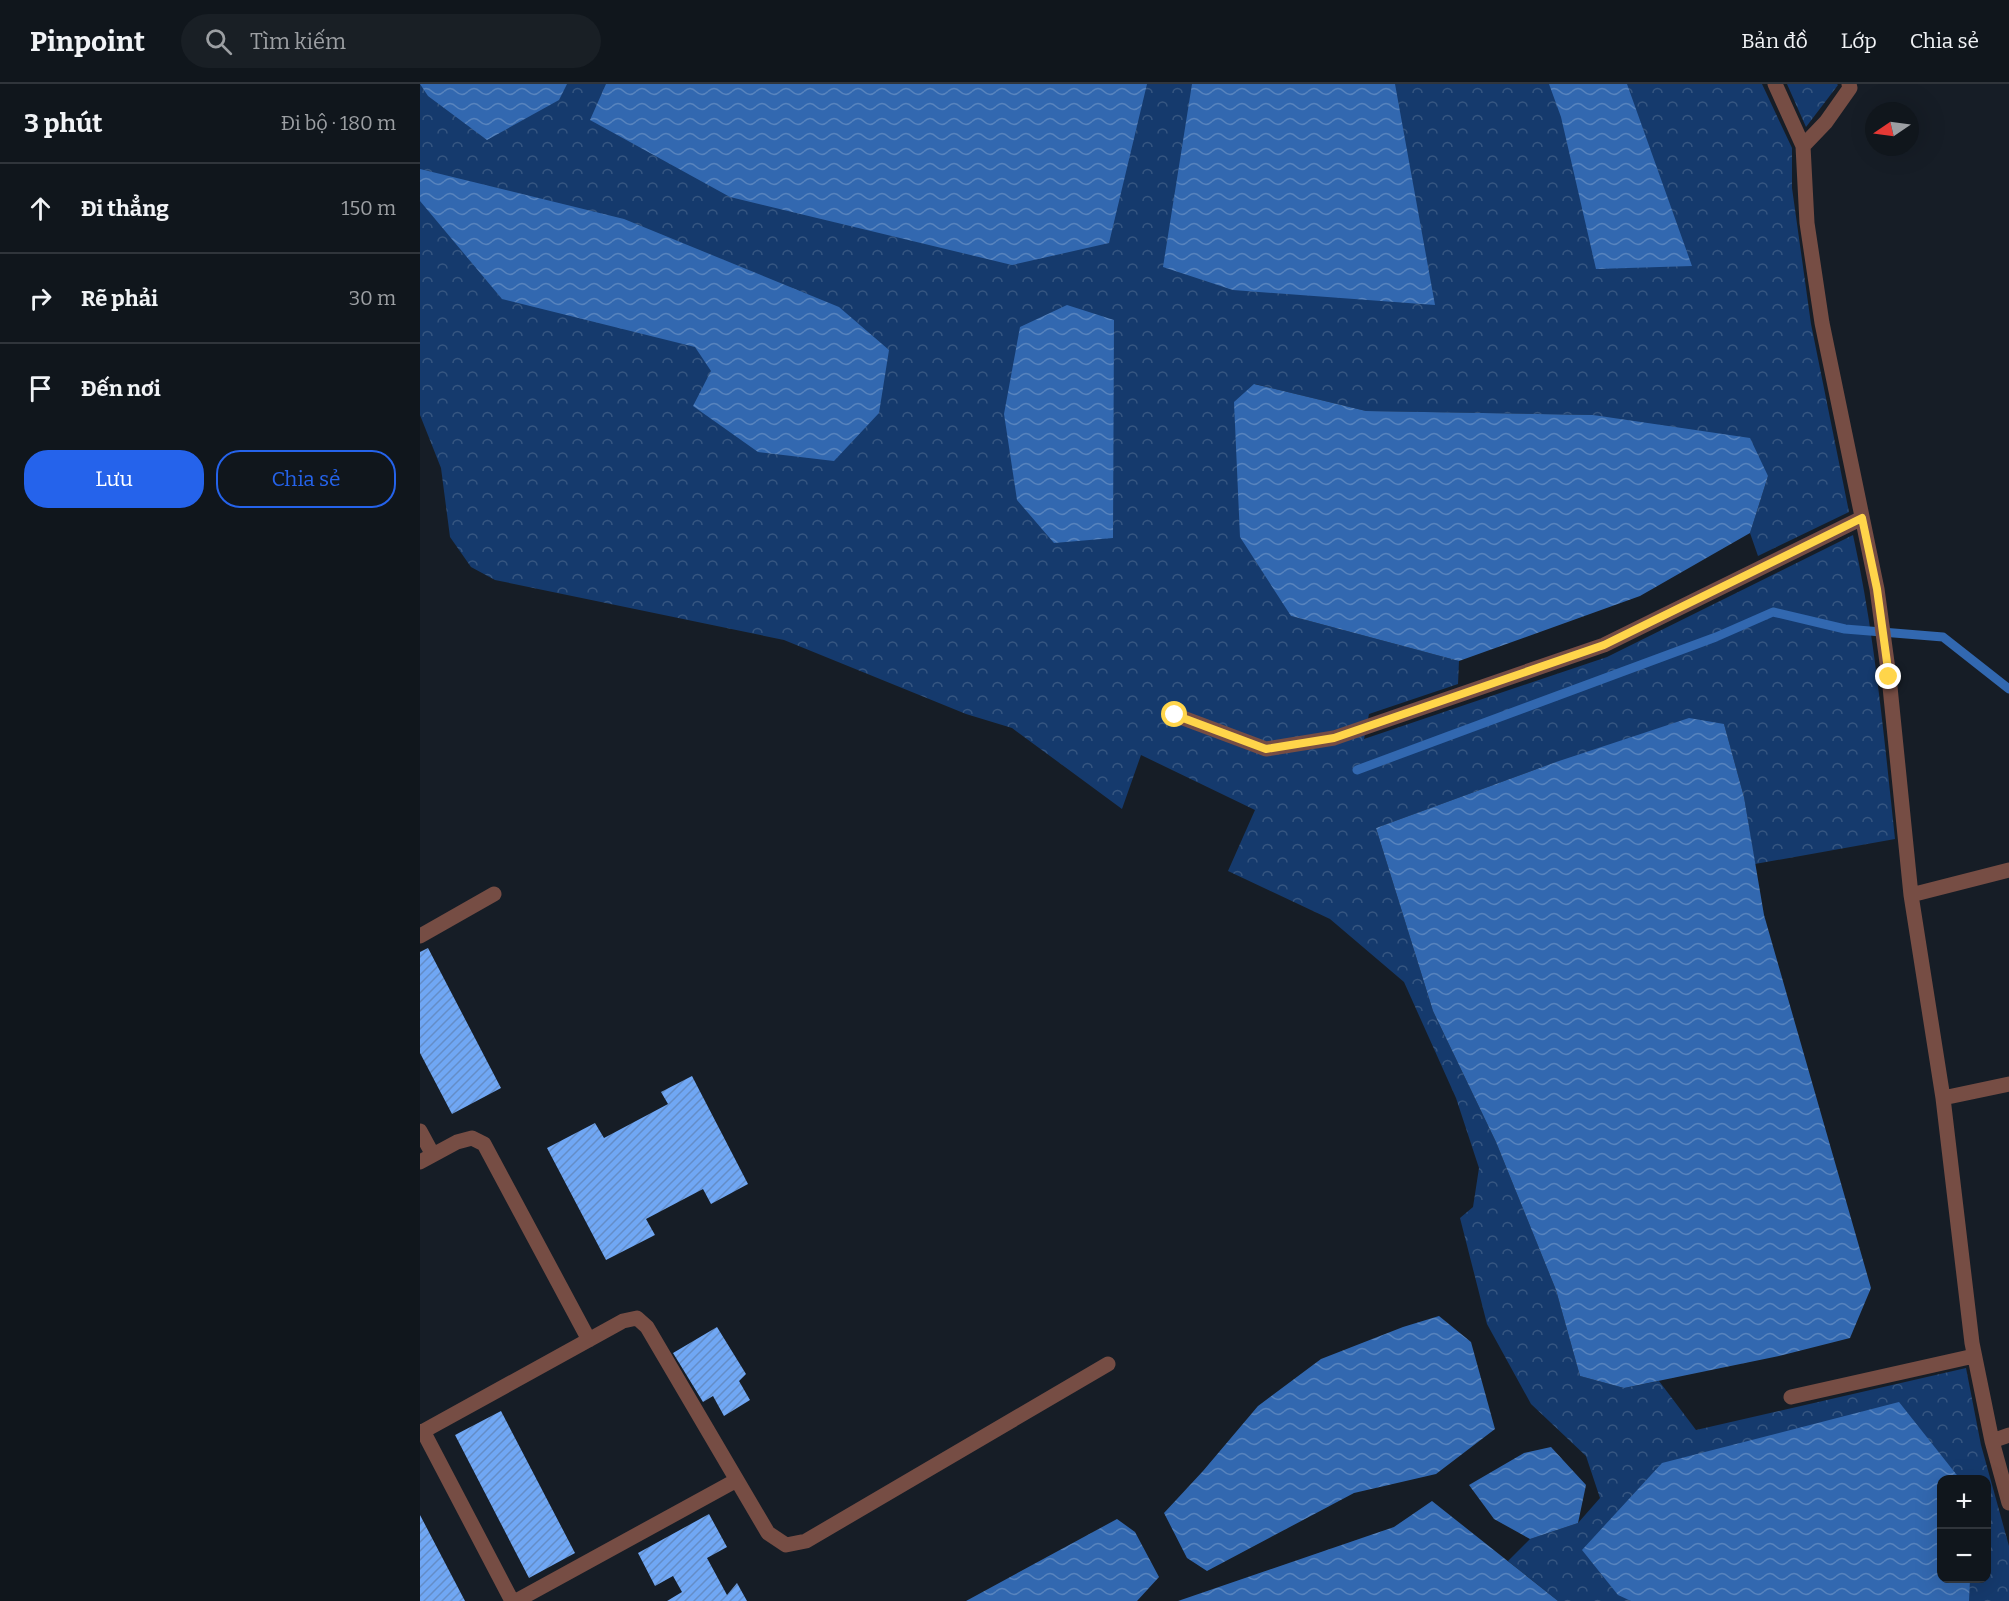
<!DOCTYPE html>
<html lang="vi">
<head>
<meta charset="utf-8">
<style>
  :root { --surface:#10161c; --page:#191f25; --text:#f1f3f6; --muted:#9c9fa3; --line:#30353b; --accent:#2563eb }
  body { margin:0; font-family:Bitter,serif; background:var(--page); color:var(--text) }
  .controls { position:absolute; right:18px; bottom:18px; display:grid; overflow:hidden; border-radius:12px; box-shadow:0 6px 24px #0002 }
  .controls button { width:54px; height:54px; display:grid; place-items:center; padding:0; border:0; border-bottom:2px solid var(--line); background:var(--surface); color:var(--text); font:30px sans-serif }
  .compass { position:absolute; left:1445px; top:18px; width:54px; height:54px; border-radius:50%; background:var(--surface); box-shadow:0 6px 24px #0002; rotate:257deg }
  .stop { position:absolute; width:18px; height:18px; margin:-14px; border:4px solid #ffd54a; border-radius:50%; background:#fff }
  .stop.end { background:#ffd54a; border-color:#fff; box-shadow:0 2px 6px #0008 }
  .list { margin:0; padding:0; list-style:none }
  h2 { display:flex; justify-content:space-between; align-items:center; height:78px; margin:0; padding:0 24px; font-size:26px }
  h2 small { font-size:20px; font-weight:400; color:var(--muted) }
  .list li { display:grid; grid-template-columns:39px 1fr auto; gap:18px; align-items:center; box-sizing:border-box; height:90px; padding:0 24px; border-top:2px solid var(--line) }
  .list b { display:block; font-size:22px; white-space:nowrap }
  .list em { font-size:20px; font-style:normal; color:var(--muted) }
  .actions { display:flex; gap:12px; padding:18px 24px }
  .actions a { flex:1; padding:14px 0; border:2px solid var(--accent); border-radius:24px; text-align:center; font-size:21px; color:var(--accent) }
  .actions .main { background:var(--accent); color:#fff }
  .icon { flex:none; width:33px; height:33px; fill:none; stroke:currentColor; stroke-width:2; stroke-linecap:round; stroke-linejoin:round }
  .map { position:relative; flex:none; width:1589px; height:1517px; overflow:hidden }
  header { display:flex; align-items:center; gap:36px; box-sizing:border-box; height:84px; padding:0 30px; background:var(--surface); border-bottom:2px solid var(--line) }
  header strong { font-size:28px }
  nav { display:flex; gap:33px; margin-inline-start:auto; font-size:21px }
  .search { width:420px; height:54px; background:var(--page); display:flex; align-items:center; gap:15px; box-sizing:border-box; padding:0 21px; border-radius:33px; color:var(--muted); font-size:22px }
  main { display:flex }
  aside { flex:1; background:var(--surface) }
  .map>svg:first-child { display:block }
  .forest { fill:url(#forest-crowns); fill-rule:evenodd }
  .water { fill:url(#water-waves) }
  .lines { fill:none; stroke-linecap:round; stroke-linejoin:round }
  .stream { stroke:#3268b0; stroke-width:9 }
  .building { fill:url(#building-hatch) }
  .minor { stroke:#764d44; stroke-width:15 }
  .route { stroke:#ffd54a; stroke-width:8 }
</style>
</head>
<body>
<header>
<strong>Pinpoint</strong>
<div class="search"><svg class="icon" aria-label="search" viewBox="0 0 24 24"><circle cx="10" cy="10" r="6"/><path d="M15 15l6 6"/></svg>Tìm kiếm</div>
<nav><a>Bản đồ</a><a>Lớp</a><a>Chia sẻ</a></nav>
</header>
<main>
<aside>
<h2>3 phút<small>Đi bộ · 180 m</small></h2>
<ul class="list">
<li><svg class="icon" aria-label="ahead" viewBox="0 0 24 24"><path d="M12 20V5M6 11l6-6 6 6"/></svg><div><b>Đi thẳng</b></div><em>150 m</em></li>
<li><svg class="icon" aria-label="right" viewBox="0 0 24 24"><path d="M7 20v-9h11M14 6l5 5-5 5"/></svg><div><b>Rẽ phải</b></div><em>30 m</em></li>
<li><svg class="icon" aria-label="arrive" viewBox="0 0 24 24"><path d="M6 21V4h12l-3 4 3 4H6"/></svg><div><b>Đến nơi</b></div></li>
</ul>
<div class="actions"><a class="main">Lưu</a><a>Chia sẻ</a></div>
</aside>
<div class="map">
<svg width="1589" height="1517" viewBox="0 0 1589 1517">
  <defs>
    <pattern id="forest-crowns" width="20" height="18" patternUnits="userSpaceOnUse" patternTransform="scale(1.5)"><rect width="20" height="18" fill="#153a6d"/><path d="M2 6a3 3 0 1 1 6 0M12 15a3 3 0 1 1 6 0" fill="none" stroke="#365681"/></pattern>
    <pattern id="water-waves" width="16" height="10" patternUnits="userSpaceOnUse" patternTransform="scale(1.5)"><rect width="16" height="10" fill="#3268b0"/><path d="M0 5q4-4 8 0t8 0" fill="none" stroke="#5884be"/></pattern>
    <pattern id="building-hatch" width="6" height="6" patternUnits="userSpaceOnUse" patternTransform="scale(1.5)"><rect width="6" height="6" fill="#70a7f4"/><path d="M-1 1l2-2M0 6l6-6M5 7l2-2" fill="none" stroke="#648dc7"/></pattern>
  </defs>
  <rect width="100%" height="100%" fill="#161d26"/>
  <path class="forest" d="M0 0H1342L1372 64V104L1391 240 1429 428 1338 472 1330 449 1348 392 1173 331 946 327 835 300 871 532 1039 577 1038 600 949 630 944 655 1187 573 1433 451C1455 551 1464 653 1475 755L1335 780 1324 713 1304 640 1133 679 956 744 1013 927 1076 1058 1136 1206 1160 1292 1204 1304 1239 1297 1276 1346 1546 1284 1561 1361 1589 1462V1517H1138L1088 1477 1110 1455 1158 1439 1180 1414 1166 1372 1111 1320 1067 1240 1040 1134 1053 1123 1059 1084 1036 1014 984 898 910 835 808 787 835 726 721 671 702 725 592 644 546 630 364 556 75 496 51 483 30 453 21 384 0 331ZM1522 1396H1566V1494H1522Z
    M1367 0H1417L1418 1 1386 43Z"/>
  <path class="water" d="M0 0H147L139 16 67 56 8 12Z
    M186 0H727L689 159 592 181 310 113 170 36Z
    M772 0H975L1015 221 813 206 743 183Z
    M1129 0H1207L1272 182 1176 185 1141 33Z
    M0 85 204 135 419 223 469 266 459 329 414 377 338 368 273 322 291 287 275 263 82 215 0 117Z
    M647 221 694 236 693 454 634 459 597 416 584 330 600 243Z
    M834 300 946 327 1173 331 1330 354 1348 392 1330 449 1220 512 1039 577 871 532 820 453 814 318Z
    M1269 634 1304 640 1324 713 1344 831 1451 1204 1430 1254 1359 1272 1204 1304 1160 1292 1136 1206 1076 1058 1013 927 956 744 1133 679Z
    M1019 1232 1051 1258 1075 1345 1016 1390 934 1409 787 1487 767 1474 744 1429 783 1387 838 1322 901 1275 983 1243Z
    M1479 1318 1540 1395 1522 1396V1494L1550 1495 1549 1517H1211L1198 1511 1162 1466 1242 1379Z
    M1131 1363 1166 1401 1158 1439 1110 1455 1074 1435 1049 1401 1104 1369Z
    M1012 1417 1138 1517H758L974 1443Z
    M697 1435 715 1448 739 1493 717 1517H546Z"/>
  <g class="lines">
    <path class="stream" d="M937 686 1296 553 1353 528 1425 545 1523 553 1589 605"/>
  </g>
  <path class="building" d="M8 864 81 1004 32 1030 0 969V868Z
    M272 992 328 1100 291 1120 283 1105 226 1135 235 1151 186 1176 127 1064 175 1039 184 1054 248 1020 241 1008Z
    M297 1243 326 1290 319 1297 330 1316 304 1332 293 1312 283 1318 253 1269Z
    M81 1327 155 1469 109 1494 35 1351Z
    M289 1430 307 1463 287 1474 307 1511 317 1499 327 1517H247L262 1508 253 1492 235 1502 218 1469Z
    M0 1431 23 1475 45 1517H0Z"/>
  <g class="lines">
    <path class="minor" d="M1355 0 1383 62
      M1429 0 1430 4 1406 38 1383 62 1387 139 1402 239 1457 505 1469 593 1491 811 1523 1014 1552 1259 1572 1357 1589 1419
      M755 631 846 665 914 654 1184 561 1442 434
      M1491 811 1589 786
      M0 852 74 810
      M1523 1014 1589 1000
      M0 1047 13 1071
      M0 1078 37 1058 52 1054 64 1060 169 1256
      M1371 1313 1554 1272
      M3 1347 92 1517
      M0 1349 203 1237 217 1234 227 1243 348 1449 366 1461 386 1457 688 1280
      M1572 1357 1589 1351
      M96 1517 315 1397"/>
  </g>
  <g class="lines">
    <path class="route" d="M755 631 846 665 914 654 1184 561 1442 434 1457 505 1469 593"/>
  </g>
</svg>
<div class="controls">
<button>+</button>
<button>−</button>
</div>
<svg class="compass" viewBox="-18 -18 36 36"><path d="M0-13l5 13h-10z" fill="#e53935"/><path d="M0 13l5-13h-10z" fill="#9c9fa3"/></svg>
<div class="stop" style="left:755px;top:631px"></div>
<div class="stop end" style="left:1469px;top:593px"></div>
</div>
</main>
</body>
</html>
